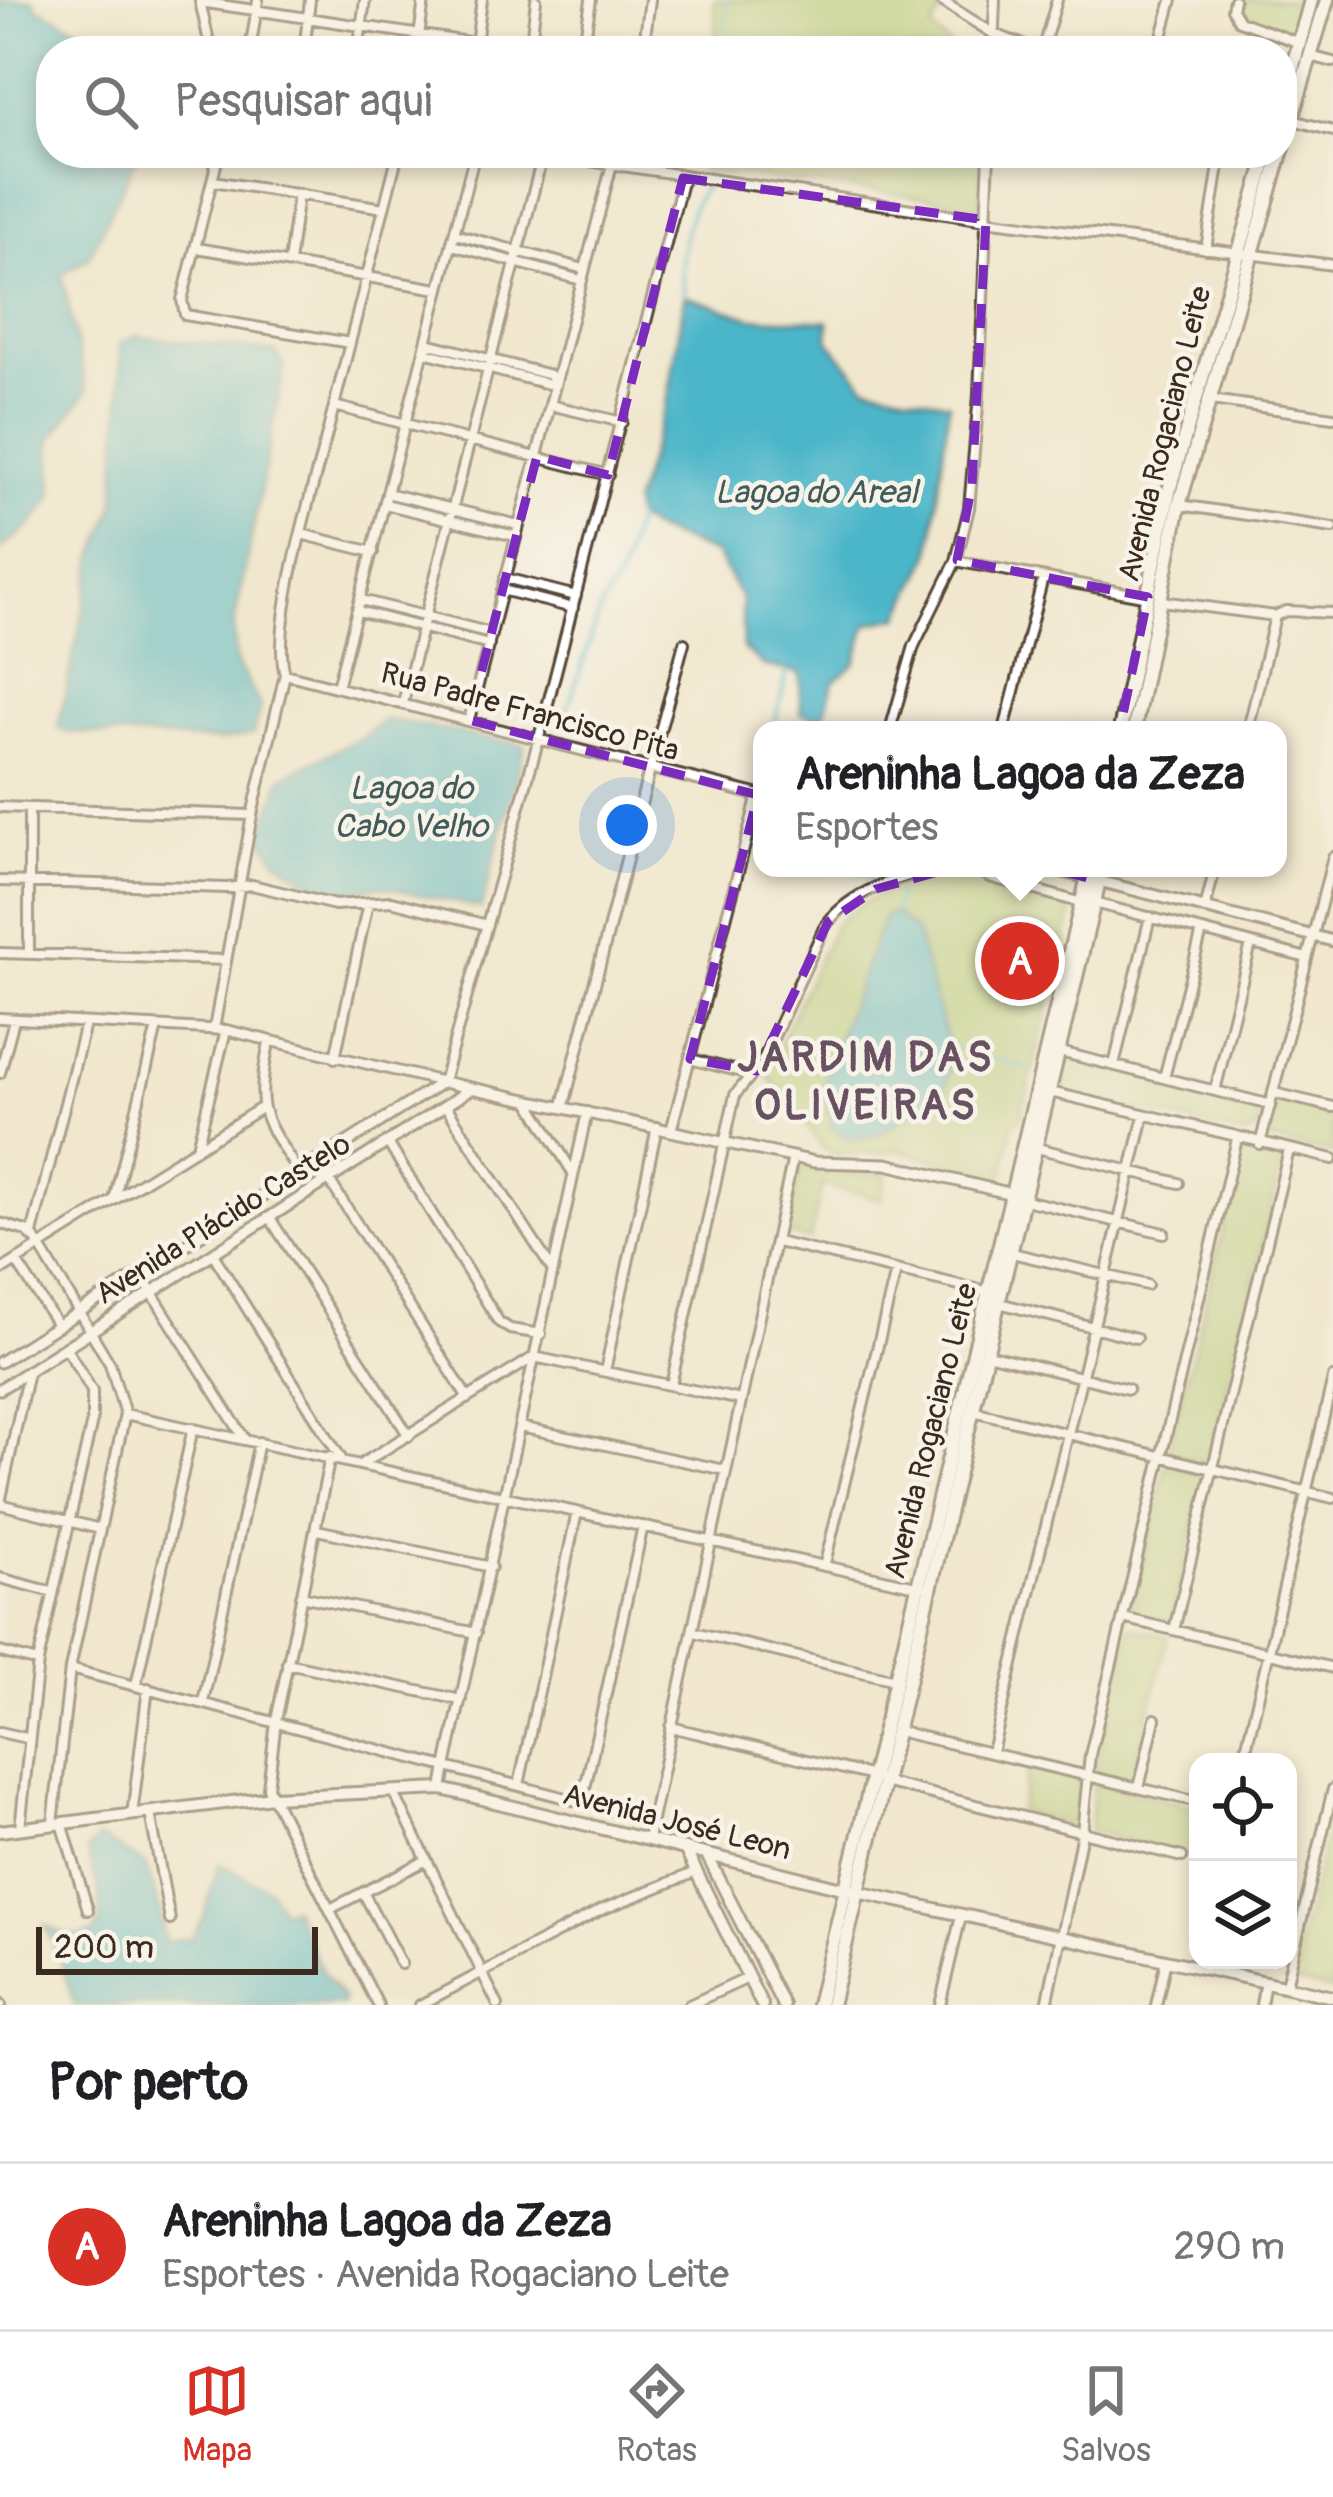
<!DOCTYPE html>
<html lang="pt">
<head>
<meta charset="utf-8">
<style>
  :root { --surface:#fff; --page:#f6f6f6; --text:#202124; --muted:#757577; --line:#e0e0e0; --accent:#d93025 }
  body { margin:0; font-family:Pangolin,sans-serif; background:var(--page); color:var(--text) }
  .controls { position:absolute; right:36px; bottom:36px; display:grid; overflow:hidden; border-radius:24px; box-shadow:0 6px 18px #0003 }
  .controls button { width:108px; height:108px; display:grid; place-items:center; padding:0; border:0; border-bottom:3px solid var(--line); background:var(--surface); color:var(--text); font:60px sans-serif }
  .scale { position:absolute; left:36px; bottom:30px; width:282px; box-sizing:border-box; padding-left:12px; border:6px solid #3b2a1e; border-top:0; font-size:33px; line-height:42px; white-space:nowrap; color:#3b2a1e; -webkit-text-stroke:9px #f7f3e8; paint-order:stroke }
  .you { position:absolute; left:627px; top:825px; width:42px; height:42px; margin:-30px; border:9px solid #fff; border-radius:50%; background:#1a73e8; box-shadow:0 0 0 18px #1a73e833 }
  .badge { display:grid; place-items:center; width:78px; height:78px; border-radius:50%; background:var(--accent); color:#fff; font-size:39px; font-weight:700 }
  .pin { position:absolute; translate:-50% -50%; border:6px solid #fff; box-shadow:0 3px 12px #0006 }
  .popup { position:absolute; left:753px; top:721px; width:534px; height:156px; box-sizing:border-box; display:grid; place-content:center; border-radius:24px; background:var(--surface); filter:drop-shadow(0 3px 9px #0005); font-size:39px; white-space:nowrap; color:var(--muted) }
  .popup b { font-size:45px; color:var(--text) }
  .popup::after { content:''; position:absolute; left:50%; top:100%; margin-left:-24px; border:24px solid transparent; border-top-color:var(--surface) }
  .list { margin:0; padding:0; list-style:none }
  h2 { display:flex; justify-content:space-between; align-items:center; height:156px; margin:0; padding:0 48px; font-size:51px }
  h2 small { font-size:39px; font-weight:400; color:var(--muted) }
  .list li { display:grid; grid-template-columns:78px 1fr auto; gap:36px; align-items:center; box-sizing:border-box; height:168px; padding:0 48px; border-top:3px solid var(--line) }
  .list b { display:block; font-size:45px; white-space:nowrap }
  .list p { margin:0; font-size:39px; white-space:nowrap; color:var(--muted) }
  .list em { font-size:39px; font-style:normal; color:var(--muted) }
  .icon { flex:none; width:66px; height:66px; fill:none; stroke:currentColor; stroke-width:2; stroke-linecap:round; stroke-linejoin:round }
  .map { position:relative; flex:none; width:1333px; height:2005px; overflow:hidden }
  .search { position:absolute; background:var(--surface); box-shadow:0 6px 18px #0003; left:36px; right:36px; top:36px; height:132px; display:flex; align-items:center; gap:30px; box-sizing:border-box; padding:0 42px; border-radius:48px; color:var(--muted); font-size:45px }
  .sheet { height:324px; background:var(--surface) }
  nav { display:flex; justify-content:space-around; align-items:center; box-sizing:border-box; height:168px; border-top:3px solid var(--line); background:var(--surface); font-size:33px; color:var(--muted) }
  nav a { display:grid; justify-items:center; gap:6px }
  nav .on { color:var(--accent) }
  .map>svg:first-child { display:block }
  .green { fill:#acc970; stroke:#747a47; stroke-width:3 }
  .water { fill:#4cb6c9; stroke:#447074; stroke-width:3 }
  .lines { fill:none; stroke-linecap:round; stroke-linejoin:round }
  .stream { stroke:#4cb6c9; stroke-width:3 }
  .minor-casing { stroke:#564638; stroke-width:14 }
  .tertiary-casing { stroke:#564638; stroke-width:15 }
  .secondary-casing { stroke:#564638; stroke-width:16 }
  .primary-casing { stroke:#564638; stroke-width:18 }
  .minor { stroke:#fff; stroke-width:8 }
  .tertiary { stroke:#fff; stroke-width:9 }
  .secondary { stroke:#fff; stroke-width:10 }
  .primary { stroke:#fff; stroke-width:12 }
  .marked { fill:none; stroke:#7b2cbf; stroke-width:9; stroke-dasharray:24 15; stroke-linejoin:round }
  .labels { text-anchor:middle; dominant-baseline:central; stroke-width:9; stroke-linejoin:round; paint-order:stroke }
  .street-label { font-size:30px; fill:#3b2a1e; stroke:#f7f3e8 }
  .water-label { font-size:33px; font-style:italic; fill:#415b5a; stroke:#f7f3e8 }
  .district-label { font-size:42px; font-weight:bold; letter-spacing:3px; fill:#685160; stroke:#f7f3e8 }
</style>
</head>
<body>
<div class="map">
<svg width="1333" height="2005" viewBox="0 0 1333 2005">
  <rect width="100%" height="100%" fill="#f7f3e8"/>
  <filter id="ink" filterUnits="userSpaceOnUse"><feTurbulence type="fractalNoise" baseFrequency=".00833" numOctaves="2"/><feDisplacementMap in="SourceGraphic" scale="24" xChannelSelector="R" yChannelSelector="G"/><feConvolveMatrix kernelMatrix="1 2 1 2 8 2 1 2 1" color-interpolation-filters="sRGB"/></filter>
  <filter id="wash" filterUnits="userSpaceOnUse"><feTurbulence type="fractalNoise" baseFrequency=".004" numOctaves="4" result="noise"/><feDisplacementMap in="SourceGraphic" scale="48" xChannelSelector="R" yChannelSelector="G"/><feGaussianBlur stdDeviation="2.7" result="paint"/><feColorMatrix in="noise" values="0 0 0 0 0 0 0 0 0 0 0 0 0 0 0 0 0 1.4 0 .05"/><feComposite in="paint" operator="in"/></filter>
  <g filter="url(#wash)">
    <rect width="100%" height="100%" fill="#f1e7ce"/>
    <path class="green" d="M714 0H933L943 9 932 28 955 51H709L716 32Z
      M1243 0H1304L1292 35 1240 14Z
      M702 153H982L980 208 931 198 701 170Z
      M950 875 1067 907 1072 914 1020 1120 1013 1122 1004 1173 998 1179 896 1149 890 1152 835 1154 825 1150 766 1073 834 926C862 894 910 884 950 875Z
      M1069 1057 1263 1108 1258 1129 1245 1136 1061 1091 1064 1064Z
      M1276 1102 1333 1115V1154L1267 1140Z
      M1243 1148 1284 1157 1209 1463 1168 1453Z
      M800 1168 835 1174 887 1173 881 1199 822 1185 810 1240 789 1235 786 1230Z
      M1166 1465 1207 1475 1171 1622 1130 1612Z
      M1130 1627 1168 1636 1133 1780 1095 1770Z
      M1029 1768 1080 1780 1078 1824 1073 1826 1019 1811Z
      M1096 1783 1198 1807V1858L1090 1831 1093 1787Z
      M1333 1808V1991L1289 1981Z"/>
    <path class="water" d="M0 0H33L38 8 125 51H51V153H136L137 156 89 257 62 275 87 392 51 440 53 496 31 525 0 550Z
      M685 296 752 318 829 321 828 340 865 385 949 403 931 553 900 617 867 624 856 662 833 683 823 719 801 713 800 673 763 665 743 648 742 600 716 554 649 528 635 517 633 505 668 399Z
      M135 336 276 352 285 365 234 626 236 661 261 707 253 734 220 741 66 732 58 727 95 556 115 505 121 395 119 344Z
      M385 719 525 745 481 908 381 886 343 893 321 889 279 862 261 837 282 777 362 737Z
      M894 912 916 932 948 1045 952 1063 944 1092 878 1134 852 1140 833 1129 824 1091 830 1059 884 917Z
      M100 1838 146 1865 161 1913 165 1942 192 1938 203 1918 219 1864 269 1889 282 1910 292 1907 323 1973 343 1999V2005H74L59 1954 44 1925C54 1929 62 1935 72 1936 122 1942 94 1876 86 1850Z"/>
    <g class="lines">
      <path class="stream" d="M720 51 729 0
        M705 166 708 153
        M685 295C677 263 685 214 704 187
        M565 716 601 608 620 575 637 516
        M773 730 788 668
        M761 785 762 780
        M858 868 874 881
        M894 891 898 896 895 911
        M946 1045 1030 1069"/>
    </g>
  </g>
  <g filter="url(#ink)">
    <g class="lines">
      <defs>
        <path id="minor" d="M940 0 994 34 1040 51
          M1234 0 1232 9 1239 21 1297 42
          M200 1 211 51
          M200 2 529 51
          M250 51 258 0
          M304 51 310 0
          M358 51 365 0
          M417 51 424 0
          M475 51 482 0
          M530 51 536 0
          M583 51 591 0
          M643 51 650 0
          M993 51 995 0
          M1042 51 1057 0
          M1158 51 1172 0
          M1310 56 1333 62
          M1282 117 1333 131
          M219 153 182 300 185 315 350 343
          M535 153 986 220 1333 265
          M213 181 384 208
          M455 234 584 269
          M452 245 581 280
          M197 248 438 289
          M1206 249 1221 153
          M289 263 298 194
          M427 347 431 344 550 375 555 380
          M426 349 428 353 548 384 556 381
          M1211 400 1333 417
          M550 405 622 422
          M334 406 608 475
          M387 493 518 525
          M385 504 515 536
          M1180 505 1333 528
          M301 534 373 552
          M956 561 1148 597
          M505 578 576 596
          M502 590 573 608
          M361 600 491 633
          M1161 601 1275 616 1286 611 1333 613
          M358 611 489 645
          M285 674 650 768 684 643
          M337 687 475 153
          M403 703 543 154
          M469 720 612 164
          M890 730 914 646 956 561 969 508 979 395 989 153
          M1004 730 1043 578
          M1248 730 1275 616
          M0 807 252 815
          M29 808V953
          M981 868 989 877 1082 903
          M0 881 227 888 252 885 335 905 391 901 487 925
          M1094 903 1307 958
          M1205 909 1215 868
          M0 953 226 960
          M0 1018 226 1030 443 1082 539 738 683 178
          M214 1029 252 815 285 674C270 626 314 484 328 430 351 338 375 246 398 153
          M269 1043C255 1112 262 1115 299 1173
          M1060 1052 1271 1105
          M335 1058 368 903
          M690 1059 750 1074
          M1114 1065 1150 917
          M0 1073 14 1020
          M1164 1078 1202 931
          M1215 1091 1251 944
          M1050 1092 1333 1159
          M1274 1093 1333 1107
          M529 1101 573 1173
          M446 1106 553 1271
          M587 1112 446 1767 651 1820
          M671 1131 758 795
          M198 1143 226 1030
          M388 1143 499 1322 510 1329 541 1334
          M1260 1144 1333 857
          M1037 1148 1179 1183
          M317 1161 467 1397
          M115 1196 157 1027
          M1025 1200 1164 1233
          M270 1218 409 1436
          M0 1223 26 1231 36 1240 110 1364 125 1414 70 1669 53 1824
          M32 1234 85 1024
          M777 1242 989 1292
          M1012 1253 1147 1285
          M213 1254 342 1460
          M16 1261 58 1326
          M0 1271 261 1108
          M140 1274 244 1438
          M999 1303 1136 1338
          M987 1354 1128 1389
          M605 1371 657 1127
          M671 1385 735 1095 762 1062 824 928C848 891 903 875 945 868
          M973 1411 1333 1498
          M125 1414 921 1587
          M520 1427 725 1470
          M330 1457 276 1721 268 1788 378 2005
          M363 1463 534 1357 741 1400
          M0 1503 28 1372
          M0 1504 100 1529
          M317 1530 491 1567
          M825 1563 896 1271
          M0 1578 53 1592
          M301 1596 476 1633
          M1123 1618 1333 1668
          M1174 1630 1289 1150
          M694 1632 895 1680
          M0 1652 38 1662
          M287 1663 461 1700
          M70 1669 446 1767 442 1789
          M136 1685 193 1428
          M203 1702 259 1442
          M671 1727 873 1776 884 1782 1182 1857
          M897 1731 1198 1802
          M0 1732 26 1738
          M992 1752 1144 1116
          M1243 1762 1333 1378
          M519 1785 577 1512
          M1139 1788 1155 1719
          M393 1791 498 2005
          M582 1802 643 1526
          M150 1813 170 1920
          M132 1815 148 1688
          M62 1823 88 1910
          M20 1828 38 1662 92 1421V1391L66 1348
          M648 1839 793 1157
          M363 1892 401 1964
          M330 1909 425 1861
          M1286 1985 1333 1789
          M0 2004 1 2005
          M420 2005 601 1910 696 1872
          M689 2005 748 1978
          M940 2005 961 1916
          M1047 2005 1082 1833 1090 1755 1237 1139
          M1156 2005 1166 1960
          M1261 2005 1265 1981"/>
        <path id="tertiary" d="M1048 868 1333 941
          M563 1107 650 768 762 796
          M0 1362 443 1082 815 1162 887 1164 1012 1194
          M0 1389 471 1089"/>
        <path id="secondary" d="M0 1831 272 1797 442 1789 858 1892 1333 1997
          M685 1849 762 2005
          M707 1855 783 2005"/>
        <path id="primary" d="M1282 105 1311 0
          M1282 151 1327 0
          M1120 730 1170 487 1268 153
          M1134 730 1179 505 1281 153
          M818 2005 1090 868
          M831 2005 1102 868"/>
      </defs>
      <use href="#minor" class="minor-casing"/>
      <use href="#tertiary" class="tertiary-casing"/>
      <use href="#secondary" class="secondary-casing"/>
      <use href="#primary" class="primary-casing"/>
      <use href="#minor" class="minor"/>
      <use href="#tertiary" class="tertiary"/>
      <use href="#secondary" class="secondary"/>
      <use href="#primary" class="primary"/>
    </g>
  </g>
  <path d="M0 0H1333V2005H0ZM683 178 986 220 972 485 957 560 1148 597 1088 878 999 855 876 889 828 922 757 1071 690 1059 758 795 469 720 537 456 608 475Z" fill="#f1e7ce" fill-opacity=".55" fill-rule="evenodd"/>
  <path class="marked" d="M683 178 986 220 972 485 957 560 1148 597 1088 878 999 855 876 889 828 922 757 1071 690 1059 758 795 469 720 537 456 608 475Z"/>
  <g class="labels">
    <g class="street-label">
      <text transform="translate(1165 434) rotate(-76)">Avenida Rogaciano Leite</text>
      <text transform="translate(530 712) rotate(15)">Rua Padre Francisco Pita</text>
      <text transform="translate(223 1219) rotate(-32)">Avenida Plácido Castelo</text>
      <text transform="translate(931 1431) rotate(-76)">Avenida Rogaciano Leite</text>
      <text transform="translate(677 1822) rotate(14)">Avenida José Leon</text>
    </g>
    <g class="water-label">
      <text x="816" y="492">Lagoa do Areal</text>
      <text x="411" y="788">Lagoa do<tspan x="411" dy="38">Cabo Velho</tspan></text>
    </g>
    <g class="district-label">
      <text x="866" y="1058">JARDIM DAS<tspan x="866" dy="48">OLIVEIRAS</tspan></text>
    </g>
  </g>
</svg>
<div class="controls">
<button><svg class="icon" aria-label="locate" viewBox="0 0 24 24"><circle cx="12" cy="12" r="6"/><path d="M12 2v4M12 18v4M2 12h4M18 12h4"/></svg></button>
<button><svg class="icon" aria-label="layers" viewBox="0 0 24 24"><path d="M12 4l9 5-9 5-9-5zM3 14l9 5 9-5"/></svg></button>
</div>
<div class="scale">200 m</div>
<div class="you"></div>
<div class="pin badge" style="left:1020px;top:961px">A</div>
<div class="popup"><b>Areninha Lagoa da Zeza</b>Esportes</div>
<div class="search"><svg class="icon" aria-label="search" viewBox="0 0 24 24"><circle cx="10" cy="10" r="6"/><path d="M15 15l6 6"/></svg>Pesquisar aqui</div>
</div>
<section class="sheet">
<h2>Por perto<small></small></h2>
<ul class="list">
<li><span class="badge">A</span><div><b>Areninha Lagoa da Zeza</b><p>Esportes · Avenida Rogaciano Leite</p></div><em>290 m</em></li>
</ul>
</section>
<nav>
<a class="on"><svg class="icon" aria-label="map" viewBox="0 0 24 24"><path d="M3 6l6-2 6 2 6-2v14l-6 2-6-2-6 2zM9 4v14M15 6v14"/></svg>Mapa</a>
<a><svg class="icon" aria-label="directions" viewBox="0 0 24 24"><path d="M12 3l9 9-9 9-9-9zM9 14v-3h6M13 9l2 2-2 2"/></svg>Rotas</a>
<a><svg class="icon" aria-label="saved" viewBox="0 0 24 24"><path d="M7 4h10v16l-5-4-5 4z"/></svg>Salvos</a>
</nav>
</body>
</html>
